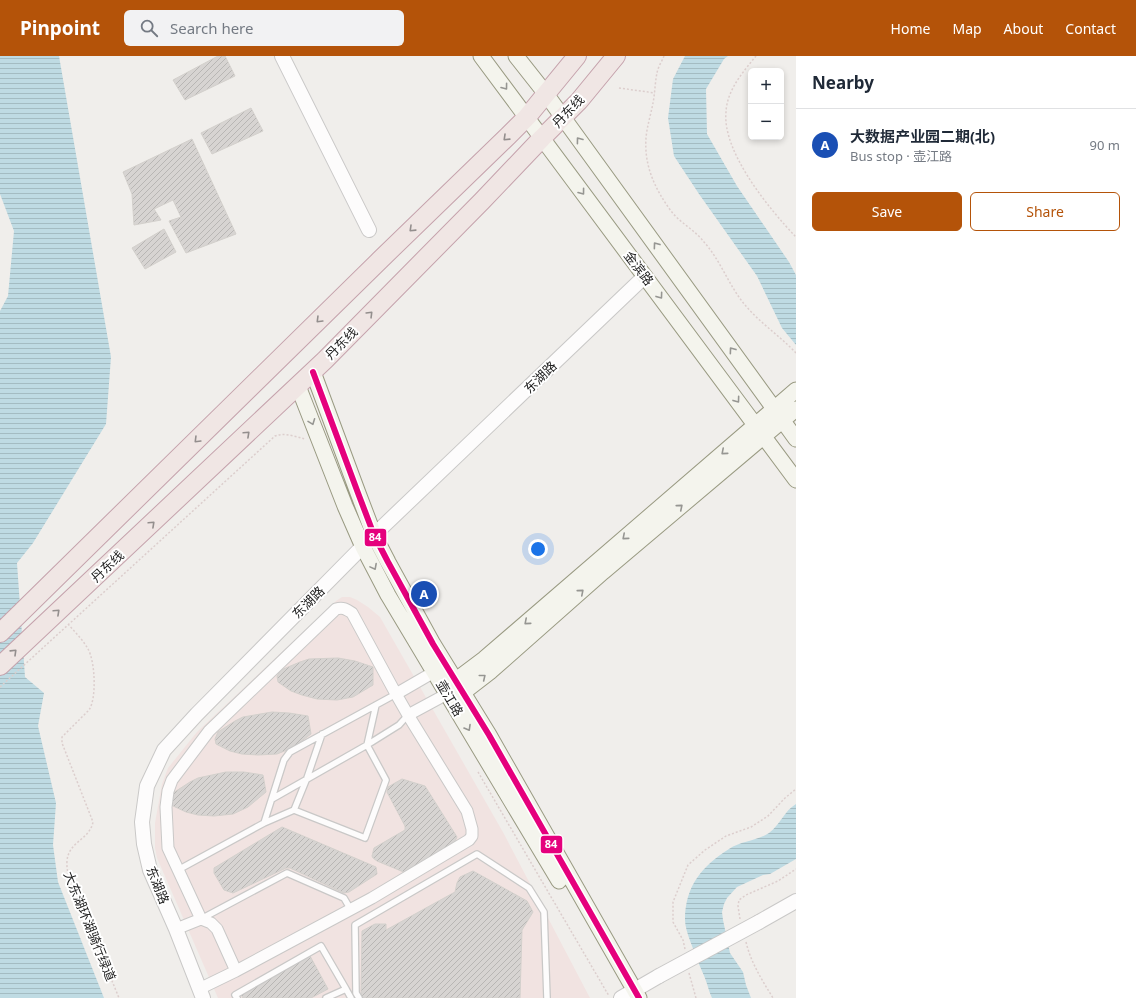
<!DOCTYPE html>
<html lang="en">
<head>
<meta charset="utf-8">
<style>
  :root { --surface:#fff; --page:#f2f2f3; --text:#1f2937; --muted:#747a83; --line:#e0e1e3; --accent:#b45309 }
  body { margin:0; font-family:"Noto Sans","Noto Sans SC",sans-serif; background:var(--page); color:var(--text) }
  .controls { position:absolute; right:12px; top:12px; display:grid; overflow:hidden; border-radius:6px; box-shadow:0 2px 6px #0003 }
  .controls button { width:36px; height:36px; display:grid; place-items:center; padding:0; border:0; border-bottom:1px solid var(--line); background:var(--surface); color:var(--text); font:20px sans-serif }
  .you { position:absolute; left:538px; top:493px; width:14px; height:14px; margin:-10px; border:3px solid #fff; border-radius:50%; background:#1a73e8; box-shadow:0 0 0 6px #1a73e833 }
  .badge { display:grid; place-items:center; width:26px; height:26px; border-radius:50%; background:var(--accent); color:#fff; font-size:13px; font-weight:700 }
  .pin { position:absolute; translate:-50% -50%; border:2px solid #fff; box-shadow:0 1px 4px #0006 }
  .list { margin:0; padding:0; list-style:none }
  h2 { display:flex; justify-content:space-between; align-items:center; height:52px; margin:0; padding:0 16px; font-size:17px }
  h2 small { font-size:13px; font-weight:400; color:var(--muted) }
  .list li { display:grid; grid-template-columns:26px 1fr auto; gap:12px; align-items:center; box-sizing:border-box; height:72px; padding:0 16px; border-top:1px solid var(--line) }
  .list b { display:block; font-size:15px; white-space:nowrap }
  .list p { margin:0; font-size:13px; white-space:nowrap; color:var(--muted) }
  .list em { font-size:13px; font-style:normal; color:var(--muted) }
  .actions { display:flex; gap:8px; padding:12px 16px }
  .actions a { flex:1; padding:9px 0; border:1px solid var(--accent); border-radius:6px; text-align:center; font-size:14px; color:var(--accent) }
  .actions .main { background:var(--accent); color:#fff }
  .icon { flex:none; width:22px; height:22px; fill:none; stroke:currentColor; stroke-width:2; stroke-linecap:round; stroke-linejoin:round }
  .map { position:relative; flex:none; width:796px; height:942px; overflow:hidden }
  header { display:flex; align-items:center; gap:24px; box-sizing:border-box; height:56px; padding:0 20px; background:var(--accent); color:#fff }
  header strong { font-size:19px }
  nav { display:flex; gap:22px; margin-inline-start:auto; font-size:14px }
  .search { width:280px; height:36px; background:var(--page); display:flex; align-items:center; gap:10px; box-sizing:border-box; padding:0 14px; border-radius:6px; color:var(--muted); font-size:15px }
  main { display:flex }
  aside { flex:1; background:var(--surface) }
  .map>svg:first-child { display:block }
  .commercial { fill:#f1e3e1 }
  .water { fill:url(#water-rules) }
  .building { fill:url(#building-hatch); stroke:#d3d0cc }
  .lines { fill:none; stroke-linecap:round; stroke-linejoin:round }
  .service-casing { stroke:#c9c8c7; stroke-width:8 }
  .minor-casing { stroke:#c9c8c7; stroke-width:13 }
  .tertiary-casing { stroke:#c9c8c7; stroke-width:16 }
  .secondary-casing { stroke:#999a82; stroke-width:17 }
  .trunk-casing { stroke:#c5a2ac; stroke-width:20 }
  .path { stroke:#dccecd; stroke-width:1.5; stroke-dasharray:2 2; stroke-linecap:butt }
  .service { stroke:#fdfcfc; stroke-width:5.5 }
  .minor { stroke:#fdfcfc; stroke-width:11 }
  .tertiary { stroke:#fdfcfc; stroke-width:14 }
  .secondary { stroke:#f4f4ed; stroke-width:15 }
  .trunk { stroke:#f0e6e4; stroke-width:18 }
  .tertiary-bridge-casing { stroke:#c9c8c7; stroke-width:16; stroke-linecap:butt }
  .tertiary-bridge { stroke:#fdfcfc; stroke-width:14 }
  .bus-1-casing { stroke:#fff; stroke-width:9 }
  .bus-1 { stroke:#e5007d; stroke-width:6 }
  .oneway { stroke:#969692 }
  .oneway2 { stroke:#938e8d }
  .labels { text-anchor:middle; dominant-baseline:central; stroke-width:4; stroke-linejoin:round; paint-order:stroke }
  .street-label { font-size:13px; fill:#222; stroke:#fff }
  .line-badge { stroke:#fff; stroke-width:1.5 }
  .badge-label { font-size:11px; text-anchor:middle; font-weight:bold; fill:#fff }
</style>
</head>
<body>
<header>
<strong>Pinpoint</strong>
<div class="search"><svg class="icon" aria-label="search" viewBox="0 0 24 24"><circle cx="10" cy="10" r="6"/><path d="M15 15l6 6"/></svg>Search here</div>
<nav><a>Home</a><a>Map</a><a>About</a><a>Contact</a></nav>
</header>
<main>
<div class="map">
<svg width="796" height="942" viewBox="0 0 796 942">
  <defs>
    <pattern id="water-rules" width="6" height="5" patternUnits="userSpaceOnUse"><rect width="6" height="5" fill="#bfdbe3"/><path d="M0 2.5h6" fill="none" stroke="#a4bcc2"/></pattern>
    <pattern id="building-hatch" width="6" height="6" patternUnits="userSpaceOnUse"><rect width="6" height="6" fill="#d7d4d2"/><path d="M-1 1l2-2M0 6l6-6M5 7l2-2" fill="none" stroke="#b8b6b4"/></pattern>
  </defs>
  <rect width="100%" height="100%" fill="#f0eeeb"/>
  <path class="commercial" d="M342 541H350L357 544 368 551 380 561 504 778 590 942H218L157 802 155 792V767L162 728 168 712 197 676 336 545Z"/>
  <path class="water" d="M0 0H59L111 301 106 368 33 487 17 507 25 621 44 637 38 670 56 747 53 789 58 826 104 942H0V255L8 240 14 175 0 138Z
    M685 0H728L724 3 706 33 707 78 737 130 789 206 796 219V289L782 272 757 220 699 138 674 100 668 62 673 23Z
    M796 748V803L770 818 763 819 737 831 727 842 724 848 722 856 723 864 730 897 743 916 746 929 751 942H712C709 936 708 930 706 925 704 919 701 913 699 908 695 896 685 876 685 864 685 830 702 810 729 793 741 785 757 785 769 777 780 769 784 755 796 748Z"/>
  <path class="building" d="M218 0H225L235 20 185 44 173 24Z
    M251 52 263 75 212 98 201 77Z
    M192 83 236 178 186 197 169 165 181 161 173 144 154 153 161 164 134 169 132 138 123 116Z
    M164 173 176 196 145 213 132 192Z
    M338 602 355 605 373 611V629L353 641 337 644 317 643 302 639 291 635 278 626 277 620 281 614 300 606 309 603Z
    M272 656 289 657 308 660 311 678 292 692 277 698 258 699 242 698 230 695 216 688 215 683 218 676 235 665 243 661Z
    M226 716H244L263 719 266 736 248 751 233 758 214 760 198 759 186 756 171 749 173 737 190 726 198 722Z
    M402 723 425 730 457 781 453 789 406 817 377 805 373 802 372 800 374 792 405 774V770L387 736 388 731Z
    M282 771 376 811 377 818 349 836 344 837 290 812H286L233 837 224 834 214 817V812Z
    M473 815 527 845 533 856 522 874 520 942H363L361 938 362 875 375 868H386V874L455 836 457 827 460 821Z
    M310 900 328 933 311 942H243L240 937Z"/>
  <g class="lines">
    <defs>
      <path id="service" d="M272 743 367 689 399 669 408 659
        M294 754 307 722 322 678
        M264 767 294 754 365 782 386 724 367 689 376 649
        M178 814 264 767 284 704 290 696 396 638
        M201 863 287 817 344 842 351 854
        M237 942 235 939 321 890 346 933
        M326 942 346 933 351 942
        M359 942 356 937 355 869 477 798 529 832 544 856 547 942"/>
      <path id="minor" d="M434 616 396 638 408 659 447 638
        M201 863 211 867 217 873 236 915 372 842 469 784 472 780V773L467 755 408 659
        M176 873 201 863 168 792 166 751 168 735 172 724 209 675 336 553C343 551 346 553 352 557L396 638
        M199 933 236 915"/>
      <path id="tertiary" d="M282 0 369 174
        M759 866 796 845
        M203 942 176 873 150 814 144 788 142 766 147 730 164 694 197 658 374 479 645 220
        M621 942 659 920"/>
      <path id="secondary" d="M481 0 796 424
        M516 0 546 38 796 383
        M313 316 358 437 374 479 388 506 433 588 489 679 639 942
        M298 330 345 450 363 491 388 539 559 825
        M448 630 484 603 796 334
        M456 642 491 615 603 516 796 353"/>
      <path id="trunk" d="M0 577 380 204 508 80 527 61 577 0
        M0 610 325 304 482 145 542 82 579 45 616 0"/>
    </defs>
    <use href="#service" class="service-casing"/>
    <use href="#minor" class="minor-casing"/>
    <use href="#tertiary" class="tertiary-casing"/>
    <use href="#secondary" class="secondary-casing"/>
    <use href="#trunk" class="trunk-casing"/>
    <path class="path" d="M664 0C662 5 658 11 657 17 655 26 655 37 653 47 651 58 647 70 646 82 644 110 655 133 671 155 680 167 695 174 704 186 721 205 729 230 745 249 760 267 780 280 796 297
      M756 0C743 16 727 34 726 56 722 96 770 154 796 181
      M619 32 655 37
      M68 568C75 576 83 584 88 593 95 605 97 642 89 654L62 681V687L93 766C89 787 61 785 68 817L119 942
      M0 631 275 380C285 376 296 381 305 383
      M478 716 609 940
      M740 863 738 850 739 844 746 839 778 825 796 813
      M746 886C751 907 762 924 773 942
      M685 893 683 884 673 866V846L688 809 705 794 726 780 751 771 768 760 785 742 796 733
      M689 917 696 942"/>
    <use href="#service" class="service"/>
    <use href="#minor" class="minor"/>
    <use href="#tertiary" class="tertiary"/>
    <use href="#secondary" class="secondary"/>
    <use href="#trunk" class="trunk"/>
    <defs>
      <path id="tertiary-bridge" d="M659 920 759 866"/>
    </defs>
    <use href="#tertiary-bridge" class="tertiary-bridge-casing"/>
    <use href="#tertiary-bridge" class="tertiary-bridge"/>
    <defs>
      <path id="bus-1" d="M313 316 358 437 374 479 388 506 433 588 489 679 639 942"/>
    </defs>
    <use href="#bus-1" class="bus-1-casing"/>
    <use href="#bus-1" class="bus-1"/>
  </g>
  <defs><path id="oneway-chevron" d="M-2-3.5L2.5 0L-2 3.5" fill="none" stroke-width="1.6" stroke-linecap="round" stroke-linejoin="round"/></defs>
  <g class="oneway">
    <use href="#oneway-chevron" transform="translate(505 31) rotate(53)"/>
    <use href="#oneway-chevron" transform="translate(579 84) rotate(-127)"/>
    <use href="#oneway-chevron" transform="translate(582 136) rotate(53)"/>
    <use href="#oneway-chevron" transform="translate(656 189) rotate(-126)"/>
    <use href="#oneway-chevron" transform="translate(660 240) rotate(54)"/>
    <use href="#oneway-chevron" transform="translate(732 294) rotate(-126)"/>
    <use href="#oneway-chevron" transform="translate(737 344) rotate(54)"/>
    <use href="#oneway-chevron" transform="translate(312 366) rotate(69)"/>
    <use href="#oneway-chevron" transform="translate(724 396) rotate(139)"/>
    <use href="#oneway-chevron" transform="translate(680 451) rotate(-40)"/>
    <use href="#oneway-chevron" transform="translate(625 481) rotate(139)"/>
    <use href="#oneway-chevron" transform="translate(374 511) rotate(62)"/>
    <use href="#oneway-chevron" transform="translate(581 536) rotate(-41)"/>
    <use href="#oneway-chevron" transform="translate(527 566) rotate(139)"/>
    <use href="#oneway-chevron" transform="translate(483 621) rotate(-39)"/>
    <use href="#oneway-chevron" transform="translate(468 672) rotate(60)"/>
  </g>
  <g class="oneway2">
    <use href="#oneway-chevron" transform="translate(506 82) rotate(136)"/>
    <use href="#oneway-chevron" transform="translate(412 173) rotate(136)"/>
    <use href="#oneway-chevron" transform="translate(370 258) rotate(-45)"/>
    <use href="#oneway-chevron" transform="translate(319 264) rotate(135)"/>
    <use href="#oneway-chevron" transform="translate(247 378) rotate(-43)"/>
    <use href="#oneway-chevron" transform="translate(197 384) rotate(135)"/>
    <use href="#oneway-chevron" transform="translate(152 468) rotate(-43)"/>
    <use href="#oneway-chevron" transform="translate(57 556) rotate(-43)"/>
    <use href="#oneway-chevron" transform="translate(14 596) rotate(-44)"/>
  </g>
  <g class="labels">
    <g class="street-label">
      <text transform="translate(568 55) rotate(-46)">丹东线</text>
      <text transform="translate(639 212) rotate(53)">金滨路</text>
      <text transform="translate(341 287) rotate(-45)">丹东线</text>
      <text transform="translate(540 321) rotate(-44)">东湖路</text>
      <text transform="translate(107 510) rotate(-43)">丹东线</text>
      <text transform="translate(308 546) rotate(-45)">东湖路</text>
      <text transform="translate(450 642) rotate(59)">壶江路</text>
      <text transform="translate(158 829) rotate(68)">东湖路</text>
      <text transform="translate(90 870) rotate(68)">大东湖环湖骑行绿道</text>
    </g>
  </g>
  <g class="line-badge">
    <rect x="364" y="472" width="23" height="19" rx="4" fill="#e5007d"/>
    <rect x="540" y="779" width="23" height="19" rx="4" fill="#e5007d"/>
  </g>
  <g class="badge-label">
    <text x="375" y="485">84</text>
    <text x="551" y="792">84</text>
  </g>
</svg>
<div class="controls">
<button>+</button>
<button>−</button>
</div>
<div class="you"></div>
<div class="pin badge" style="left:424px;top:538px;background:#1a4fb4">A</div>
</div>
<aside>
<h2>Nearby<small></small></h2>
<ul class="list">
<li><span class="badge" style="background:#1a4fb4">A</span><div><b>大数据产业园二期(北)</b><p>Bus stop · 壶江路</p></div><em>90 m</em></li>
</ul>
<div class="actions"><a class="main">Save</a><a>Share</a></div>
</aside>
</main>
</body>
</html>
